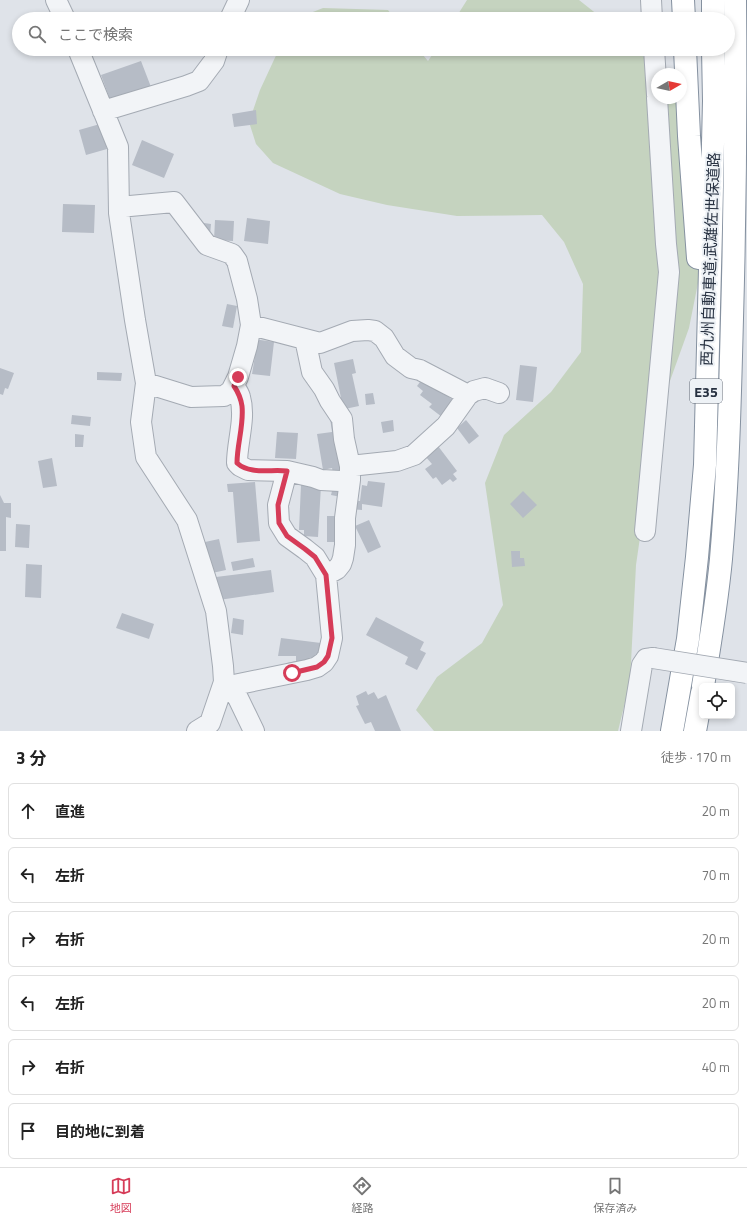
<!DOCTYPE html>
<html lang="ja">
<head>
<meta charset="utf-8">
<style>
  :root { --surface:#fff; --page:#f2f2f2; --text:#222; --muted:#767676; --line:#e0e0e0; --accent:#d63c58 }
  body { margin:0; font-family:"Titillium Web","Noto Sans JP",sans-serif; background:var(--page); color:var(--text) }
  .controls { position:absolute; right:12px; bottom:12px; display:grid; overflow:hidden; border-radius:6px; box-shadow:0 2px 6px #0003 }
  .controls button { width:36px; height:36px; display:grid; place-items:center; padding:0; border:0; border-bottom:1px solid var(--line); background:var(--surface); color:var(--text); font:20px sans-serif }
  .compass { position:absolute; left:651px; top:68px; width:36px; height:36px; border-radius:50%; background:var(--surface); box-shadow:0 2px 6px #0003; rotate:81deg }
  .stop { position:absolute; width:12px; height:12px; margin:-9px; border:3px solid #d63c58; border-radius:50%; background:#fff }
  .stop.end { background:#d63c58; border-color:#fff; box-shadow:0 1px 4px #0008 }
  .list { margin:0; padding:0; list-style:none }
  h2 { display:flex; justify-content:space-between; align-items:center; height:52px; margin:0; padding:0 16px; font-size:17px }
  h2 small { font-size:13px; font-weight:400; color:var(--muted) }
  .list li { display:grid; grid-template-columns:26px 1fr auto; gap:12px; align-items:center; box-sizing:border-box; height:56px; margin:0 8px 8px; padding:0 8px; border:1px solid var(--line); border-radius:6px }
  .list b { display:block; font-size:15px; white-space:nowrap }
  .list em { font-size:13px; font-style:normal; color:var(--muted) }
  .icon { flex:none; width:22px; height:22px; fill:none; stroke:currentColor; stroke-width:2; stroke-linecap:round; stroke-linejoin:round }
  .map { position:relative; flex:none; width:747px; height:731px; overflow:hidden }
  .search { position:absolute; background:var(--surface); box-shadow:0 2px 6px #0003; left:12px; right:12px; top:12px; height:44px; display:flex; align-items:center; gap:10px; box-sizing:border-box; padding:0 14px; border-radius:22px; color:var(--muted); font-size:15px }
  .sheet { height:436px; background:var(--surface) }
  nav { display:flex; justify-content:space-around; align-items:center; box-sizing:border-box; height:56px; border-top:1px solid var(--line); background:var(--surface); font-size:11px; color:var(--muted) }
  nav a { display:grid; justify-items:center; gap:2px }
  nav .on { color:var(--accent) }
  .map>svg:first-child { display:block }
  .green { fill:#c5d3bf }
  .building { fill:#b6bcc6 }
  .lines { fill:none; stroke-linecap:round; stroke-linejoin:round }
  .minor-casing { stroke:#a4aab3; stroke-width:22 }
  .highway-casing { stroke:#8591a0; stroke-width:24 }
  .minor { stroke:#f2f4f7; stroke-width:20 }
  .highway { stroke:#fff; stroke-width:22 }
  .minor-bridge-casing { stroke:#a4aab3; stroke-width:22; stroke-linecap:butt }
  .minor-bridge { stroke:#f2f4f7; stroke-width:20 }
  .route { stroke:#d63c58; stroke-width:5 }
  .labels { text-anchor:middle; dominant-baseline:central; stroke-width:4; stroke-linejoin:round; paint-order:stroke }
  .shield { fill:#eef2f6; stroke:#636b77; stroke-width:1 }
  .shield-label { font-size:14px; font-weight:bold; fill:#273141 }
  .street-label { font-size:15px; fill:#273141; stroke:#eef2f6 }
</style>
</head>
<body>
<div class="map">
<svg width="747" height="731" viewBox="0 0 747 731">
  <rect width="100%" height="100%" fill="#dfe3e9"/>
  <path class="green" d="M467 0H579L603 19H455Z
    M323 8 388 10 395 19H295Z
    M279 49H418L428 61 436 49H636L660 74 657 98H678L700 138 716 171 703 258 689 328 666 392 651 461 636 565 630 682 618 731H434L416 710 437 677 482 643 503 605 485 483 504 435 551 392 581 352 583 284 564 242 542 215 457 216 387 205 340 194 273 163 256 144 249 122 260 90Z"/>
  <path class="building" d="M141 61 151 87 111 102 101 75Z
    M256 110 257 124 234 127 232 114Z
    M100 124 107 149 86 155 79 130Z
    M142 140 174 154 164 178 132 165Z
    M63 204 95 205 94 233 62 232Z
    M247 218 270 221 268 244 244 241Z
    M215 220 234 221 233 241 214 240Z
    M204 223 211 224 210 235H203Z
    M227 304 237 306 233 328 222 326Z
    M254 339 274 342 270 376 252 374 255 356H251Z
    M353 359 356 373 352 374 359 406 340 410 338 399 341 398 334 363Z
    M520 365 537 367 533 402 516 400Z
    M0 368 14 373 8 389 5 388 3 395 0 394Z
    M97 372 122 373 121 381 97 380Z
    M423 378 454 401 442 417 429 407 432 404 420 395 423 391 417 386Z
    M373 393 375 404 366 405 365 394Z
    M72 415 91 417 90 426 71 424Z
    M337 417 346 471 333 473 332 468 323 470 317 434 332 432 330 418Z
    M393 420 394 431 383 433 381 422Z
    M466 420 479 436 469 444 457 428Z
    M277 432 298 433 296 459 275 458Z
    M75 434 84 435 83 447H75Z
    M438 446 457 471 453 474 457 479 453 482 450 479 442 485 436 477 433 479 425 469 432 464 425 456Z
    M52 458 57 486 43 488 38 461Z
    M368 481 385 483 382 507 362 504V510L350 509 351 500 360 501 362 485 367 486Z
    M255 482 260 541 237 543 233 492H228L227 484Z
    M301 485 321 486 318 537 304 536V530H299Z
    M333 487 342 489 341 497 331 495Z
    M523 491 537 505 523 518 510 504Z
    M0 495 4 503H11V518L6 517V551H0Z
    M327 516H339V542H327Z
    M369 520 381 547 368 553 355 526Z
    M16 524 30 525 29 548 15 547Z
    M219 539 226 570 212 573 205 542Z
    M511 551H520V558H524L525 566 512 567Z
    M253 558 255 567 233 571 231 562Z
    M26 564 42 565 41 598 25 597Z
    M271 570 274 592 219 600 216 577Z
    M122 613 154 624 149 639 116 628Z
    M376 617 424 642 420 650 426 653 417 670 405 664 408 657 366 635Z
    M233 618 244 620 243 635 231 633Z
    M281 638 321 643 320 656H314V660L288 667 287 663 296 661V656H278Z
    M366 691 368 695 374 692 378 699 386 695 401 731H375L371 722 365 724 356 706 359 705 356 696Z"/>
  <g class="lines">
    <defs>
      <path id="minor" d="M56 0 65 19
        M651 0 652 19
        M230 19 239 0
        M78 49 118 147 119 213 135 320 146 383 141 422 146 457 187 520 216 611 223 666 224 682 210 723 197 731
        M654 49 657 95
        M103 111 186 86 199 81 214 61 218 49
        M119 207 174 202 207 245 232 254 237 261 247 299 251 325 247 346 238 377 231 391 224 396 191 397 146 383
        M251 325 320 343 352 331 368 330 375 331 384 338 395 356 411 368 420 370 468 395
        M305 339 312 372 324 389 330 401 342 419 344 439 350 466V480L345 518V545L343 558 341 564 337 569 326 575
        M234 386C236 389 239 393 240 397 246 418 237 442 237 463L240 466 248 470 287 471 313 477 321 480 340 481 350 480
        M350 466 397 461 414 455 446 426 468 395 474 391 485 388 499 393
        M645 531 669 272 666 244 657 98
        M224 678 238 698 254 731
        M229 686 307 670 317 667 324 662 328 656 332 638 326 575 315 557 305 549 287 536 279 523 278 505 287 471
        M631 731 642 665 646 659 653 658"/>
      <path id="highway" d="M683 0 684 19
        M713 0V19
        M685 49 689 136 698 258
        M703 686C710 644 717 602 721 559 728 479 730 398 732 318 735 212 736 106 735 0
        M672 731 688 639 697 557 705 465 711 229 714 101 713 49
        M695 731 702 693"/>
    </defs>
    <use href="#minor" class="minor-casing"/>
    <use href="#highway" class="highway-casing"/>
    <use href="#minor" class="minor"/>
    <use href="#highway" class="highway"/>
    <defs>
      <path id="minor-bridge" d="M653 658 747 673"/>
    </defs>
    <use href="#minor-bridge" class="minor-bridge-casing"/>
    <use href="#minor-bridge" class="minor-bridge"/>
  </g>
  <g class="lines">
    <path class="route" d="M238 377 234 386C238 392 241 399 242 406 244 425 237 444 237 463 250 475 271 469 287 471L278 505 279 523 287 536 305 549 315 557 326 575 332 638 328 656 324 662 317 667 292 673"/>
  </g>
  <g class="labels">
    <rect class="shield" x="690" y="379" width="32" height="24" rx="3"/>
    <g class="shield-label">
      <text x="706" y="391">E35</text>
    </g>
    <g class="street-label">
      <text transform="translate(710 259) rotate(-88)">西九州自動車道;武雄佐世保道路</text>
    </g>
  </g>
</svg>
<div class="controls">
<button><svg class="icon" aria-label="locate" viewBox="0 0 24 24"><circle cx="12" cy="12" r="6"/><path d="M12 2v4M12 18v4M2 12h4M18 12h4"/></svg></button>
</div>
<svg class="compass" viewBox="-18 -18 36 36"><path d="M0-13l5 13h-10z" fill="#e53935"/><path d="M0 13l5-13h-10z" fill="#767676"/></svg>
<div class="stop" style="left:292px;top:673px"></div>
<div class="stop end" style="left:238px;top:377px"></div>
<div class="search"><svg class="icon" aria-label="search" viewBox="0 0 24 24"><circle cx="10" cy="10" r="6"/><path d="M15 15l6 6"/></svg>ここで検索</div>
</div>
<section class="sheet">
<h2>3 分<small>徒歩 · 170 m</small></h2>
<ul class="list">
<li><svg class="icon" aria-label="ahead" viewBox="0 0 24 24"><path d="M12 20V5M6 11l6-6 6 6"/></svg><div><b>直進</b></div><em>20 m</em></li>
<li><svg class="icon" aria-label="left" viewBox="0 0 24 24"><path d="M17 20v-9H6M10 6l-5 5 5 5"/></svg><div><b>左折</b></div><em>70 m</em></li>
<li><svg class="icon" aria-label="right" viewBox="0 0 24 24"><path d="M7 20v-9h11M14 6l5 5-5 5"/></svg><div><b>右折</b></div><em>20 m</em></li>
<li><svg class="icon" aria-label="left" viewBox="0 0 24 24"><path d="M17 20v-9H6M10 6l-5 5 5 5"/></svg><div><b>左折</b></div><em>20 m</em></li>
<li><svg class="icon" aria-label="right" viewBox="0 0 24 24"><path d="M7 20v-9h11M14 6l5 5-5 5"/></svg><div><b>右折</b></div><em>40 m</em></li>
<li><svg class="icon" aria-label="arrive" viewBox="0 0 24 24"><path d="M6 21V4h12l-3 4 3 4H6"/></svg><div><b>目的地に到着</b></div></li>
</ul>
</section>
<nav>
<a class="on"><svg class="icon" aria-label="map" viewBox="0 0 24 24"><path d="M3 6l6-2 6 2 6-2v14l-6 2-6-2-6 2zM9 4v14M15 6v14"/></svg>地図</a>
<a><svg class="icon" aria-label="directions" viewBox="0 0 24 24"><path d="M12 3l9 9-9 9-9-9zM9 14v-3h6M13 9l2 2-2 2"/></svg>経路</a>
<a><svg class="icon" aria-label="saved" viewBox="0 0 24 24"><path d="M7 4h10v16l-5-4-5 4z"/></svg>保存済み</a>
</nav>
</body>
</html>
